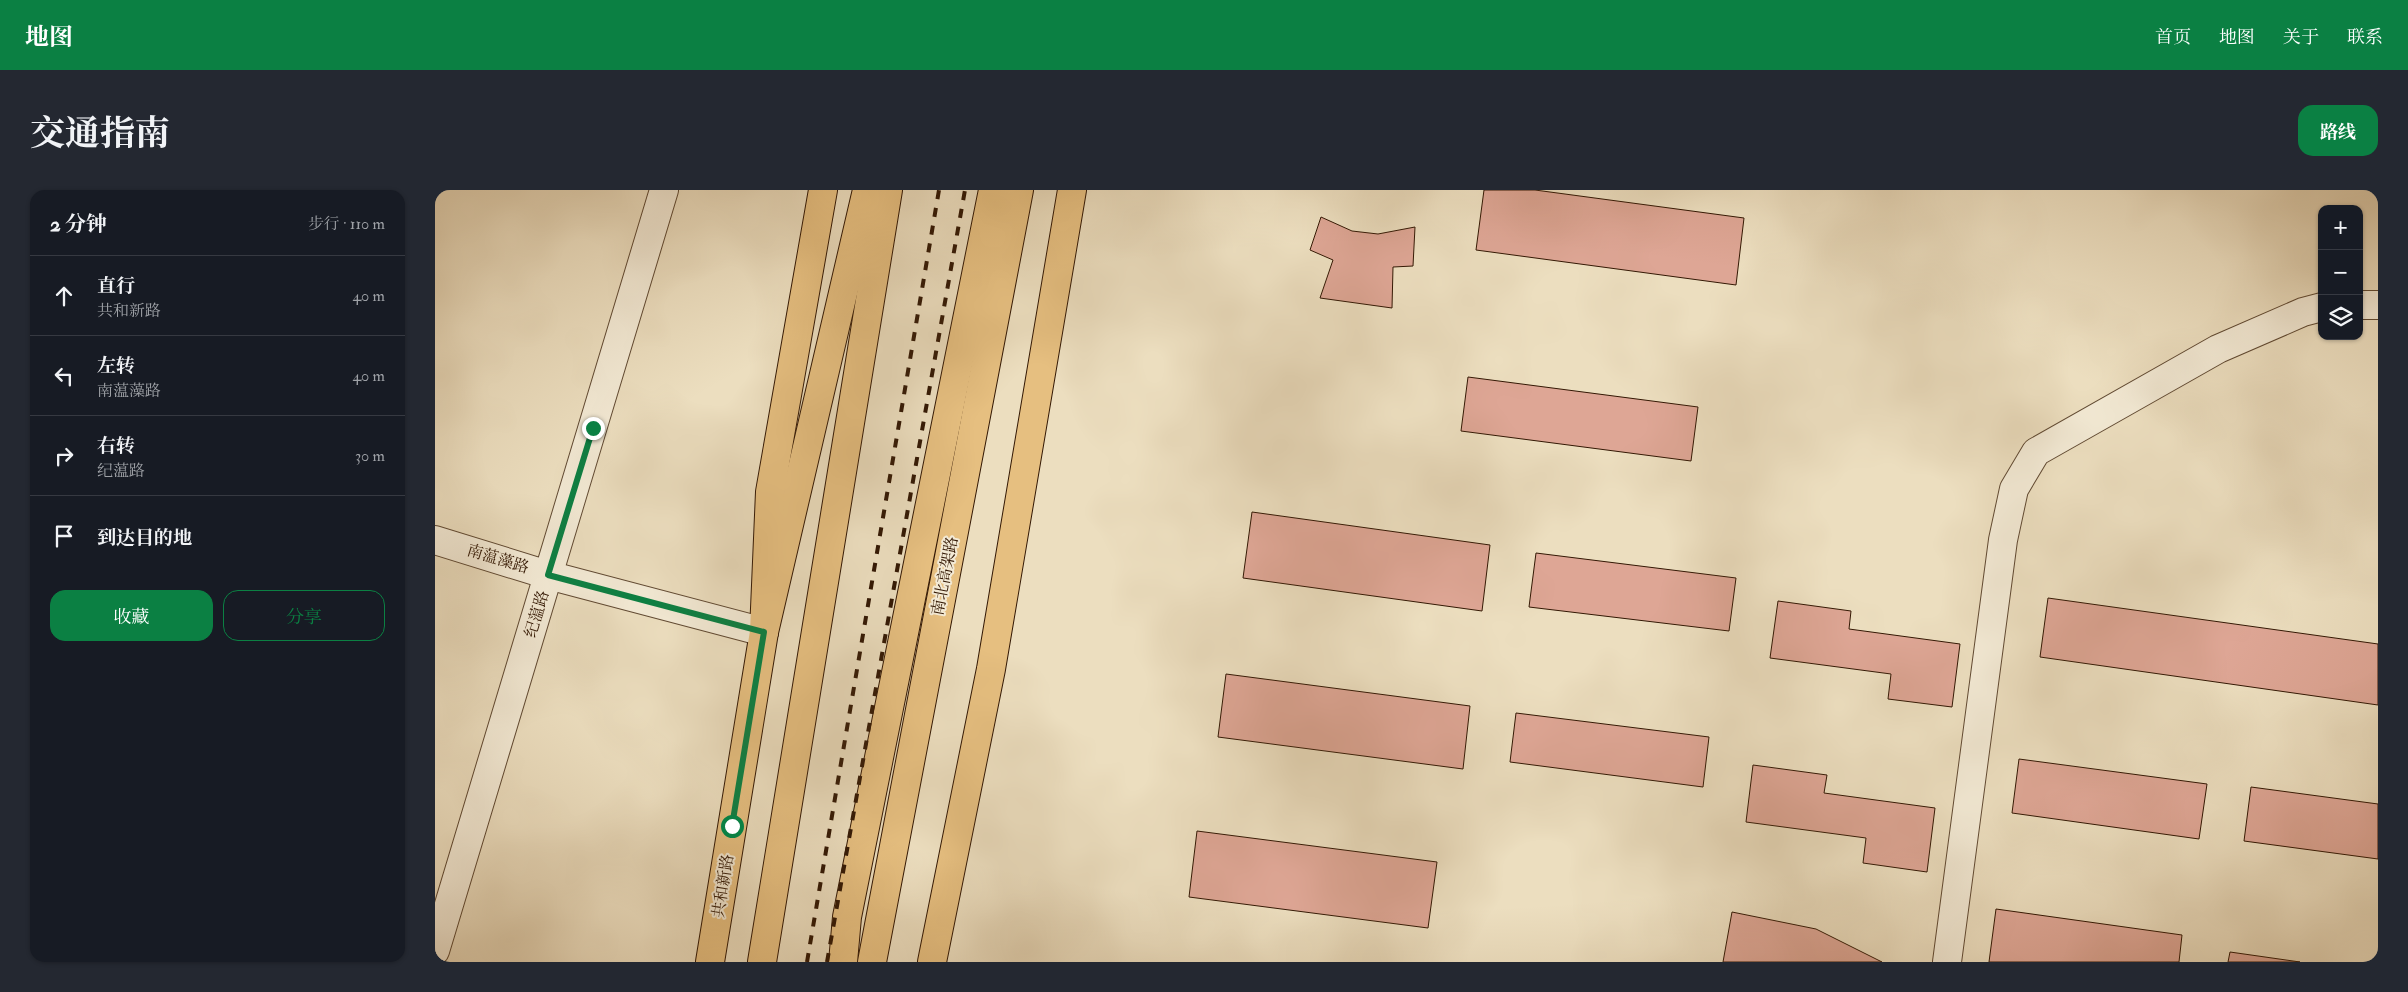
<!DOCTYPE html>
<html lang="zh">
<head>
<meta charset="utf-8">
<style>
  :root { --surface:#171b24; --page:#242831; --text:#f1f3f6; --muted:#9ea1a6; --line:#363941; --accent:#0b8043 }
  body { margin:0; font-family:"IM FELL Double Pica","Noto Serif SC",serif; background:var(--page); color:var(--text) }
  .controls { position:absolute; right:15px; top:15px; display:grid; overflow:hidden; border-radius:10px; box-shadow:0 1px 4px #0004 }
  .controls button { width:45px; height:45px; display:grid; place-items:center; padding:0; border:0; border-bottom:1px solid var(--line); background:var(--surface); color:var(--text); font:25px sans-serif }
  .stop { position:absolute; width:15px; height:15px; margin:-11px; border:4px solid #0b8043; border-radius:50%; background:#fff }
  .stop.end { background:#0b8043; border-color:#fff; box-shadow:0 1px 5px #0008 }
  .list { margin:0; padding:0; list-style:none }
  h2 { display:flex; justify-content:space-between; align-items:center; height:65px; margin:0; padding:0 20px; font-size:21px }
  h2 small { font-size:16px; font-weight:400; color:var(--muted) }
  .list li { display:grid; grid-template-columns:32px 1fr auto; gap:15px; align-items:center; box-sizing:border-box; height:80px; padding:0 20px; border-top:1px solid var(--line) }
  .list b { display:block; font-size:19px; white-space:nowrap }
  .list p { margin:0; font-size:16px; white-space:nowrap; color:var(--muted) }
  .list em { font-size:16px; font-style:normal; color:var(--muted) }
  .actions { display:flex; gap:10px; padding:15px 20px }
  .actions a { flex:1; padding:11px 0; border:1px solid var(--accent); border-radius:15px; text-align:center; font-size:18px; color:var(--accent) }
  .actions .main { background:var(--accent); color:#fff }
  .icon { flex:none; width:28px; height:28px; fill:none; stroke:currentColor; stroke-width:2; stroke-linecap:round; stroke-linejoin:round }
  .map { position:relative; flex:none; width:1943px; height:772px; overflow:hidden; border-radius:15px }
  header { display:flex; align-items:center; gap:30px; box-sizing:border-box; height:70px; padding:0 25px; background:var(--accent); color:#fff }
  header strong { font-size:24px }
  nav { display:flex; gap:28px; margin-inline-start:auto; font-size:18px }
  .intro { display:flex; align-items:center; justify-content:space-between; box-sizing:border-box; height:120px; padding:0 30px }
  h1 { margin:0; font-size:35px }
  .button { padding:12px 22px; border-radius:15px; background:var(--accent); color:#fff; font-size:18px; font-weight:700 }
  main { display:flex; gap:30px; padding:0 30px }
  aside { flex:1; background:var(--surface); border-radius:15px; box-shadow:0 1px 4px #0004 }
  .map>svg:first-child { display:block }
  .building { fill:#dea695; stroke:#331804 }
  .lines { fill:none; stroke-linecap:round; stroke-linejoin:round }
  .street-casing { stroke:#614a33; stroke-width:30 }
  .primary-casing { stroke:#331804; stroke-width:30 }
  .highway-casing { stroke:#331804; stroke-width:30 }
  .street { stroke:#f3ead5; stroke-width:28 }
  .primary { stroke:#e6bf80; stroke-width:28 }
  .highway { stroke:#e6bf80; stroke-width:28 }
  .rail { stroke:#331804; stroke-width:4; stroke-dasharray:9 9; stroke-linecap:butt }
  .route { stroke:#0b8043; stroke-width:6 }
  .labels { text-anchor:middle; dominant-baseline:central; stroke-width:4; stroke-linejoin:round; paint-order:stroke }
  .street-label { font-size:16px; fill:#331804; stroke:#f3ead5 }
</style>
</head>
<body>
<header>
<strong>地图</strong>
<nav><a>首页</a><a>地图</a><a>关于</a><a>联系</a></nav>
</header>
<div class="intro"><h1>交通指南</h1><a class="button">路线</a></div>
<main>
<aside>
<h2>2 分钟<small>步行 · 110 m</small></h2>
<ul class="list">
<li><svg class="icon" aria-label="ahead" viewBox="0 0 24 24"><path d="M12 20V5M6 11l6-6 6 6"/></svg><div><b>直行</b><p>共和新路</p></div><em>40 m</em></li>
<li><svg class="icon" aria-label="left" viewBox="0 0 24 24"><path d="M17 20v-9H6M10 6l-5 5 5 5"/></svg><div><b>左转</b><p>南蕰藻路</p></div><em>40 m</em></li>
<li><svg class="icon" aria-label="right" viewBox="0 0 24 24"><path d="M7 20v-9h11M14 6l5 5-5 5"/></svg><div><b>右转</b><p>纪蕰路</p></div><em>30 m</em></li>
<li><svg class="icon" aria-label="arrive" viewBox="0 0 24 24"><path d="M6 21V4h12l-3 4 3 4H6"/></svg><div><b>到达目的地</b></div></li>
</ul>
<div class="actions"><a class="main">收藏</a><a>分享</a></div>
</aside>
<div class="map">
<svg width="1943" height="772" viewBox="0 0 1943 772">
  <rect width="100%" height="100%" fill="#ecdebf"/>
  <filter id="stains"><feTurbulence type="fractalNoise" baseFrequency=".004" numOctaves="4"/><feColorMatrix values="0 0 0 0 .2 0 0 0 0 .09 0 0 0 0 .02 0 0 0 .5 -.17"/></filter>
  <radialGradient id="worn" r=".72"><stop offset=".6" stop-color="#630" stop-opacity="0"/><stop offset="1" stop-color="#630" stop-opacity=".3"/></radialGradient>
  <path class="building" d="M1049 0H1100L1309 28 1301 95 1041 60Z
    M886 27 917 41 943 44 980 37 978 76 958 77 957 118 885 108 898 70 875 60Z
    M1033 187 1263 217 1256 271 1026 241Z
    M817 322 1055 355 1047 421 808 388Z
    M1101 363 1301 388 1294 441 1094 417Z
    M1613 408 1943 454V515L1605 467Z
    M1343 411 1416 421 1414 439 1525 454 1517 517 1453 509 1456 484 1335 468Z
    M791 484 1035 516 1028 579 783 547Z
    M1081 523 1274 547 1268 597 1075 572Z
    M1584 569 1772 594 1764 649 1577 623Z
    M1318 575 1392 585 1389 603 1500 618 1492 682 1428 673 1431 648 1311 632Z
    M1816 597 1943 614V669L1809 651Z
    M762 641 1002 672 993 738 754 707Z
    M1561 719 1747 745 1744 772H1554Z
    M1297 722 1381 739 1447 772H1288Z
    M1795 762 1865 772H1793Z"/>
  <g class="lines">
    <defs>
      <path id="street" d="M1924 115H1943
        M0 350 113 385 329 442
        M0 761 229 0
        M1512 772 1568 350 1579 299 1601 262 1783 159 1868 122 1887 117"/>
      <path id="primary" d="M275 772 329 442 432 0
        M408 772 412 727 558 0"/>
      <path id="highway" d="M329 442 335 302 388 0
        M327 772 453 0
        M437 772 584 0
        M497 772 556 479 637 0"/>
    </defs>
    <use href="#street" class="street-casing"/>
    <use href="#primary" class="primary-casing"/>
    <use href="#highway" class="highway-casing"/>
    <use href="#street" class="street"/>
    <use href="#primary" class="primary"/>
    <use href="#highway" class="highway"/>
    <path class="rail" d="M372 772 504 0
      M392 772 530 0"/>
  </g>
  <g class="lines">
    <path class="route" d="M158 238 113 385 329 442 297 636"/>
  </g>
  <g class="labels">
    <g class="street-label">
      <text transform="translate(63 369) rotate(17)">南蕰藻路</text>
      <text transform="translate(510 386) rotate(-79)">南北高架路</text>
      <text transform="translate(102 424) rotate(-73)">纪蕰路</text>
      <text transform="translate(288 696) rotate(-81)">共和新路</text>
    </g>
  </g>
  <rect width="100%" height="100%" filter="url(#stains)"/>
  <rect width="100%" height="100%" fill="url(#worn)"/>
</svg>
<div class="controls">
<button>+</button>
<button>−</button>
<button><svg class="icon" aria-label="layers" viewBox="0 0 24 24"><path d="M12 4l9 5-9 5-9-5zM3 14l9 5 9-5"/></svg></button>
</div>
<div class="stop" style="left:297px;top:636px"></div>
<div class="stop end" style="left:158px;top:238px"></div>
</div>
</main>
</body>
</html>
